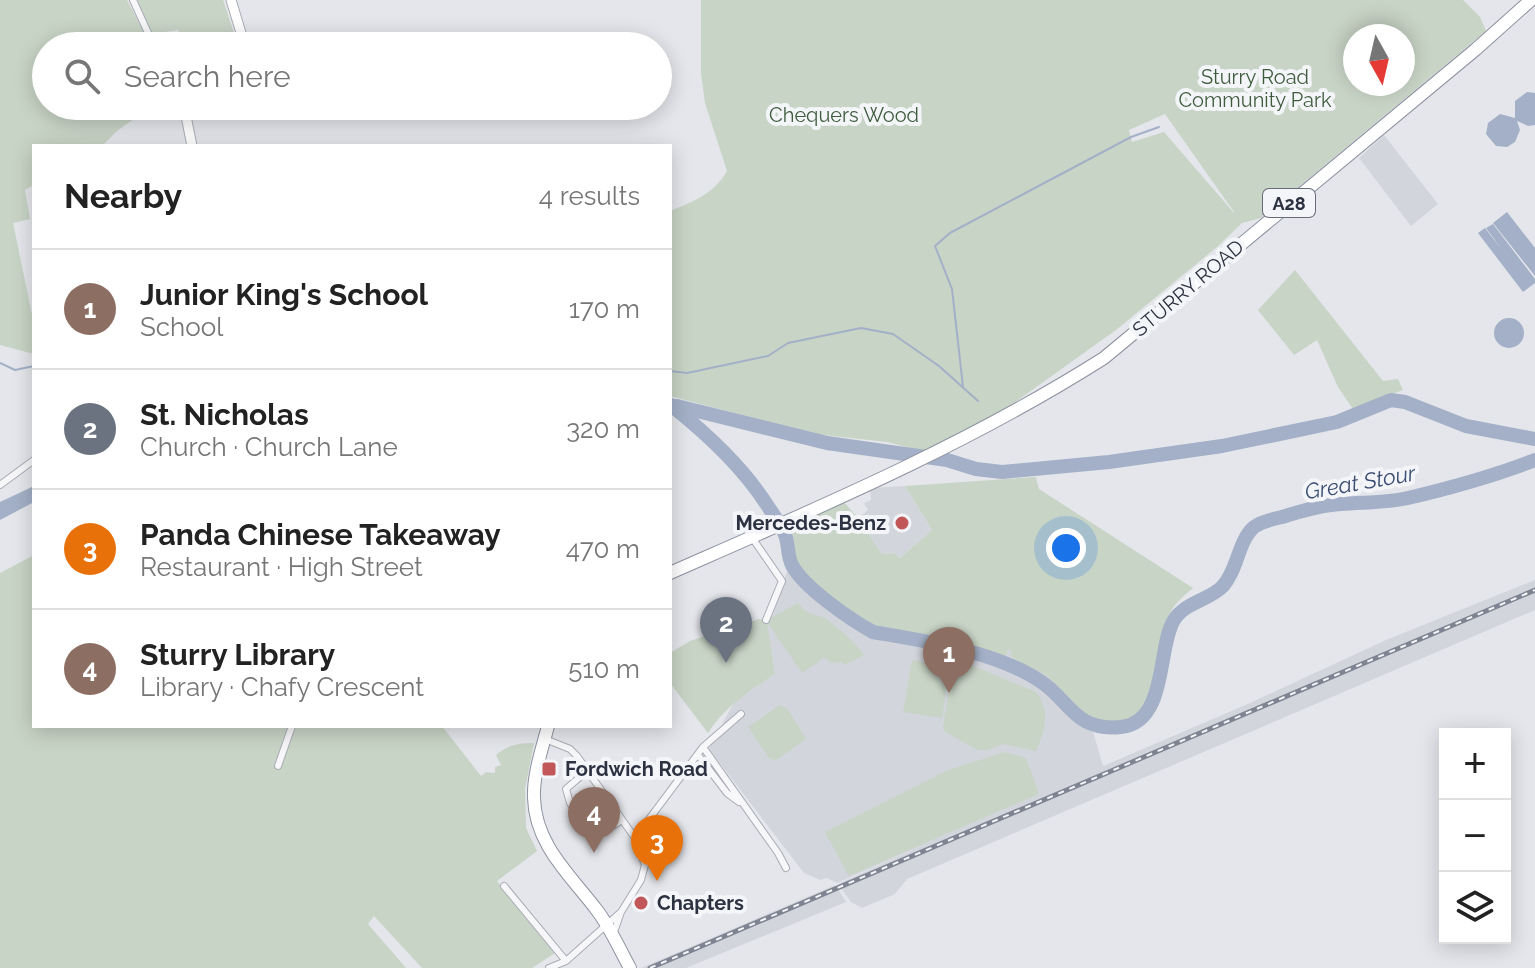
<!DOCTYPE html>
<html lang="en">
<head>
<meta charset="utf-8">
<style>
  :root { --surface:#fff; --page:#f2f2f2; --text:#222; --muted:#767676; --line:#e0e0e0; --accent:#0f766e }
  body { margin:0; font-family:Raleway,sans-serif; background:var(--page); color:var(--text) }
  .controls { position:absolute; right:24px; bottom:24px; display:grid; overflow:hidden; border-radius:0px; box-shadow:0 4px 20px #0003 }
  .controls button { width:72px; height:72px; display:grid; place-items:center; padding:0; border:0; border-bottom:2px solid var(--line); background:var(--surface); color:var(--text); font:40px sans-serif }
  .compass { position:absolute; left:1343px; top:24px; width:72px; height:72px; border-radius:50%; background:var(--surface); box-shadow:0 4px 20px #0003; rotate:172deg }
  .you { position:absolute; left:1066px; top:548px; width:28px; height:28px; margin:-20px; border:6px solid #fff; border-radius:50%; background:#1a73e8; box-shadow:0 0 0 12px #1a73e833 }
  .badge { display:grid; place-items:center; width:52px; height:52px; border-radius:50%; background:var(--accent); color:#fff; font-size:26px; font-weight:700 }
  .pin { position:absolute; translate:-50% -66px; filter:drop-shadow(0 2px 4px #0008) }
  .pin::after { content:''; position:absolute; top:42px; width:28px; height:24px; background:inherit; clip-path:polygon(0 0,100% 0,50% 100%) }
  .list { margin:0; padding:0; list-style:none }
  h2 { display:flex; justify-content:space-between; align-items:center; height:104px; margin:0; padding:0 32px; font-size:34px }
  h2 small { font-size:26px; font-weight:400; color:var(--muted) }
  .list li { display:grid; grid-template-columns:52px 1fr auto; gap:24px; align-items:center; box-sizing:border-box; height:120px; padding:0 32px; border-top:2px solid var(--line) }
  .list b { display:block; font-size:30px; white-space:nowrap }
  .list p { margin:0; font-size:26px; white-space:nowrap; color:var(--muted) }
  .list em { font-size:26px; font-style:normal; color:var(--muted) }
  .icon { flex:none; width:44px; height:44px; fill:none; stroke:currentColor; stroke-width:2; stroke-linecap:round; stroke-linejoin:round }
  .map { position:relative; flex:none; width:1535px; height:968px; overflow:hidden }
  .search { position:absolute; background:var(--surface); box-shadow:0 4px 20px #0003; left:32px; top:32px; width:640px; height:88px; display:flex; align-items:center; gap:20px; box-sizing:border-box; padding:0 28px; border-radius:44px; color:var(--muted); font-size:30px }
  .panel { position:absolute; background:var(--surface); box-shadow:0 4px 20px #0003; left:32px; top:144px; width:640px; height:584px; border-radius:0px }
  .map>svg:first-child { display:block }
  .built { fill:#d3d5dc }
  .green { fill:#c8d4c6; fill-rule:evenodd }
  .water { fill:#a3b0c7 }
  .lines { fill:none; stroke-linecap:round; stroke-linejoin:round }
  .stream { stroke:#a3b0c7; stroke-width:2 }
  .river { stroke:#a3b0c7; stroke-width:14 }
  .street-casing { stroke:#a9acb5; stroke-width:8 }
  .secondary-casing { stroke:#a9acb5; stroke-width:11 }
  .highway-casing { stroke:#8d92a0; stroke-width:14 }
  .street { stroke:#f7f7f9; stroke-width:6 }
  .secondary { stroke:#fff; stroke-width:9 }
  .highway { stroke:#fff; stroke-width:12 }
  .rail-casing { stroke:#7f8493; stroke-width:5 }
  .rail { stroke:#f4f5f8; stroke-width:2; stroke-dasharray:6; stroke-linecap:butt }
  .poi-dot { fill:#c25759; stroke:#f4f5f8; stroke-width:3 }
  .labels { text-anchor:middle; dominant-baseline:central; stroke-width:8; stroke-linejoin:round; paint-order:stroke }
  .shield { fill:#f4f5f8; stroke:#696c79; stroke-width:2 }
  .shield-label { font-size:18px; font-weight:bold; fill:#2d3242 }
  .park-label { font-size:20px; fill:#3e5c3c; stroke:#f4f5f8 }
  .street-label { font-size:20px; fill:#2d3242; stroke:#f4f5f8 }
  .poi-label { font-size:20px; font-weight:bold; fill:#2d3242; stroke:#f4f5f8; text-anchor:start }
  .water-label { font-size:22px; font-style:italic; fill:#3b4d72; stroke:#f4f5f8 }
</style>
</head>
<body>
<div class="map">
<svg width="1535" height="968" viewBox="0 0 1535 968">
  <rect width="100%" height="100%" fill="#e4e6eb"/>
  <path class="built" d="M1384 135 1438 204 1411 226 1359 158Z
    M905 486 932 530 900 558 895 553 882 554 858 518 868 510 864 503 871 500 870 488Z
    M787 571 851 625 870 633 1005 658 1008 650 1193 588 1175 603 1164 627 1155 683 1137 714 1117 724 1090 721 1103 766 1250 703 1386 640 1535 580V610L907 879 895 894 862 908 851 902 838 884 937 839 837 883 827 878 820 880 804 873 709 749 734 702 775 674 766 620 773 615Z
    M833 886 838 889 846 902 686 968H641Z"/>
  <path class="green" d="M0 0H127L151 46H46V106H152L117 131 102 146H34V185L25 190 30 219 13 223 34 324V354L0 345Z
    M137 0H223L234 33 212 37 210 40 184 46 178 30 152 34Z
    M701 0H1463L1480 17 1486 31 1261 218 1242 223 1217 247 1116 330 1011 405 926 452 887 442 814 434 670 396V211C693 202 715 193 727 171L705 103 701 73ZM1355 36H1403V84H1355ZM1165 114 1234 212V213L1164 132 1132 142 1129 130Z
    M1295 270 1383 381 1398 379 1403 390 1353 409 1338 387 1317 340 1294 355 1258 310Z
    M1036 477 1039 489 1193 588C1179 599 1169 609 1164 627 1155 657 1158 729 1109 723 1104 722 1096 722 1091 721 1070 713 1063 690 1048 677 1038 669 1023 666 1011 656L1012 651 1008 650 1005 658 876 629C853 618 798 579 790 553 788 545 790 537 787 529L843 501 858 518 882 554 895 553 900 558 932 530 905 486Z
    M34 555V726H442L481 776 486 772 495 773V767L501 765 496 755C508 745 518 743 534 743L525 789 526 828 537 851 497 881 555 953 532 968H422L374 916 368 924 406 968H0V573Z
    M798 603C810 618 815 612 826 619 841 630 853 640 864 655L845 665 841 662 832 663 824 658 802 673 767 622 775 674C749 692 725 706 708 733L670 683V653L690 641 759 619 767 620Z
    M954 658 1036 692C1051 712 1045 731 1036 751L1003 744 988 750H977L944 731 943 727Z
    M912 660 950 666 942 718 903 712Z
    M780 705 787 708 806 739 775 761 768 757 748 727Z
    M1005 752 1026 758 1039 794 849 876 825 832 948 770Z"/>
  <path class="water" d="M1527 92 1535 93V125L1528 126 1517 121 1520 130 1515 142 1507 147 1496 146 1486 134 1488 123 1500 114 1515 118V101Z
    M1507 212 1535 248V276L1493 223Z
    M1493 224 1535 279V283L1523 292 1478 233 1485 228 1502 250 1486 228Z
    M1494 333a15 15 0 1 1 30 0a15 15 0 1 1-30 0Z
    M34 486V502L0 520V502Z"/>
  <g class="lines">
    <path class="stream" d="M0 363 15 370 34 366
      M670 371 687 373 768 356 788 343 861 328 893 334 939 366 978 401
      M963 387 952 289 935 246 950 233 1131 137 1159 127"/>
    <path class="river" d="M671 405C708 435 744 468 769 508 775 517 782 526 785 535 789 545 787 555 792 565 803 587 851 620 873 632 925 641 995 651 1040 681 1069 699 1074 732 1121 727 1168 722 1157 647 1174 620 1185 602 1210 600 1223 586 1238 569 1238 541 1254 527 1262 521 1273 519 1282 517 1301 511 1322 505 1341 504 1363 502 1386 503 1408 498 1450 488 1494 476 1535 460
      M677 406 827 443 947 460 976 469 1002 472 1109 462 1222 446 1337 422 1391 400 1405 402 1466 426 1535 439"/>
    <defs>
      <path id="street" d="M133 0 154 46
        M0 485 34 460
        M753 539 782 581 766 620
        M545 739 570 749 577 756 635 838 645 865 641 880 621 912 613 935
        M703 747 778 853 786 868
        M698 755 727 793 739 802
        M278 766 292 726
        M588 770 566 789 570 803 590 830 603 832 622 820
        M635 838 703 747 741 714
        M504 886 566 961
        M549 968 566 961 621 912"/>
      <path id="secondary" d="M231 0 245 46
        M184 106 192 146"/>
      <path id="highway" d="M670 573C818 508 967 445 1104 358L1475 50 1531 0
        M548 726C542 749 533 775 534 798 535 844 570 875 596 909 610 927 619 948 630 968"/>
    </defs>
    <use href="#street" class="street-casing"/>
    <use href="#secondary" class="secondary-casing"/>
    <use href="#highway" class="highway-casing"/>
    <use href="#street" class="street"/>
    <use href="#secondary" class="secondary"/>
    <use href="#highway" class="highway"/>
    <defs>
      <path id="rail" d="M650 968 1535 590"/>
    </defs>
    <use href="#rail" class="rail-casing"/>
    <use href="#rail" class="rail"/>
  </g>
  <g class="poi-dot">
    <circle cx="902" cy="523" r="8"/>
    <rect x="541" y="761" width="16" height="16" rx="4"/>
    <circle cx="641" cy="903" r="8"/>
  </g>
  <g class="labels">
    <rect class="shield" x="1263" y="189" width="52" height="28" rx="6"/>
    <g class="shield-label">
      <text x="1289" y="203">A28</text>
    </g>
    <g class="park-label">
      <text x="1255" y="77">Sturry Road<tspan x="1255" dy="23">Community Park</tspan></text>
      <text x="844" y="115">Chequers Wood</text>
    </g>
    <g class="street-label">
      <text transform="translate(1188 288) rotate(-40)">STURRY ROAD</text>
    </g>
    <g class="poi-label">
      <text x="886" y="523" text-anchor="end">Mercedes-Benz</text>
      <text x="565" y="769">Fordwich Road</text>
      <text x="657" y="903">Chapters</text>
    </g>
    <g class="water-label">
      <text transform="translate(1360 482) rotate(-10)">Great Stour</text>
    </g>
  </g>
</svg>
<div class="controls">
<button>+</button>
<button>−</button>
<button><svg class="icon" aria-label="layers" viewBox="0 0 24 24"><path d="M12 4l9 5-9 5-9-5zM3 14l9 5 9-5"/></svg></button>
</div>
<svg class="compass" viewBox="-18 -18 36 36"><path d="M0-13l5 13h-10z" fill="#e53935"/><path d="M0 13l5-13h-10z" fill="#767676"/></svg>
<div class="you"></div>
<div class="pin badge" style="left:949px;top:693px;background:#8d6e63">1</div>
<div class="pin badge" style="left:726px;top:663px;background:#6b7280">2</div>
<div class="pin badge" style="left:657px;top:881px;background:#e8710a">3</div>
<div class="pin badge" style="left:594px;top:853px;background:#8d6e63">4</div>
<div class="search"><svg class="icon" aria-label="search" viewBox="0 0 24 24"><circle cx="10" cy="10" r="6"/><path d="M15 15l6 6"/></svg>Search here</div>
<section class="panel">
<h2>Nearby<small>4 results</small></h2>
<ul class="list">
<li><span class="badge" style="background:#8d6e63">1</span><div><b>Junior King's School</b><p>School</p></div><em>170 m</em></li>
<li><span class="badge" style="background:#6b7280">2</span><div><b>St. Nicholas</b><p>Church · Church Lane</p></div><em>320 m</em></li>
<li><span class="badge" style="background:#e8710a">3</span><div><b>Panda Chinese Takeaway</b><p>Restaurant · High Street</p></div><em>470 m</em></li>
<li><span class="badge" style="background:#8d6e63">4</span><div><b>Sturry Library</b><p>Library · Chafy Crescent</p></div><em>510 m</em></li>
</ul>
</section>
</div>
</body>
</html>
